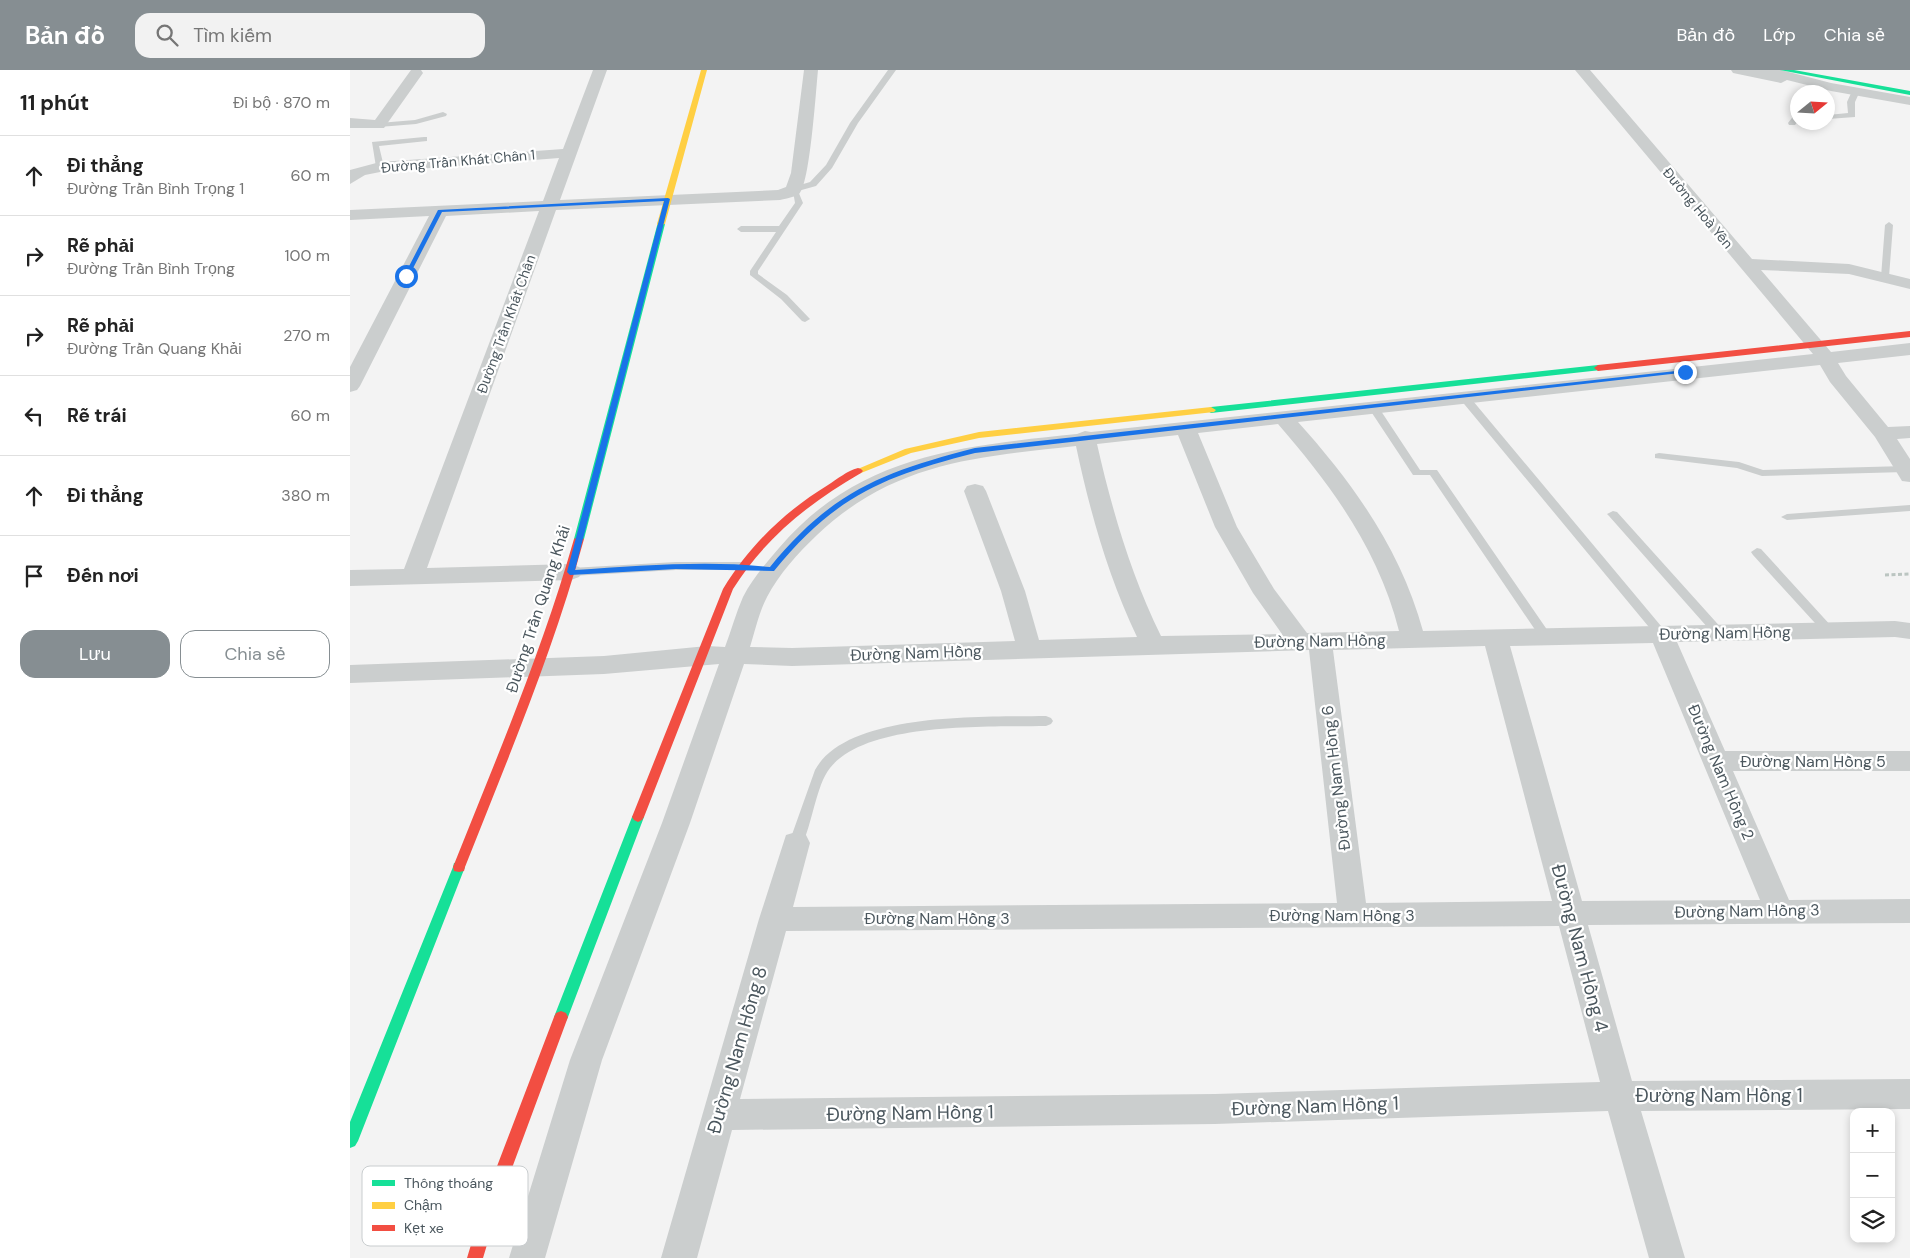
<!DOCTYPE html>
<html lang="vi">
<head>
<meta charset="utf-8">
<style>
  :root { --surface:#fff; --page:#f2f2f2; --text:#222; --muted:#767676; --line:#e0e0e0; --accent:#868e92 }
  body { margin:0; font-family:"DM Sans",sans-serif; background:var(--page); color:var(--text) }
  .controls { position:absolute; right:15px; bottom:15px; display:grid; overflow:hidden; border-radius:10px; box-shadow:0 2px 8px #0003 }
  .controls button { width:45px; height:45px; display:grid; place-items:center; padding:0; border:0; border-bottom:1px solid var(--line); background:var(--surface); color:var(--text); font:25px sans-serif }
  .compass { position:absolute; left:1440px; top:15px; width:45px; height:45px; border-radius:50%; background:var(--surface); box-shadow:0 2px 8px #0003; rotate:72deg }
  .stop { position:absolute; width:15px; height:15px; margin:-11px; border:4px solid #1a73e8; border-radius:50%; background:#fff }
  .stop.end { background:#1a73e8; border-color:#fff; box-shadow:0 1px 5px #0008 }
  .list { margin:0; padding:0; list-style:none }
  h2 { display:flex; justify-content:space-between; align-items:center; height:65px; margin:0; padding:0 20px; font-size:21px }
  h2 small { font-size:16px; font-weight:400; color:var(--muted) }
  .list li { display:grid; grid-template-columns:32px 1fr auto; gap:15px; align-items:center; box-sizing:border-box; height:80px; padding:0 20px; border-top:1px solid var(--line) }
  .list b { display:block; font-size:19px; white-space:nowrap }
  .list p { margin:0; font-size:16px; white-space:nowrap; color:var(--muted) }
  .list em { font-size:16px; font-style:normal; color:var(--muted) }
  .actions { display:flex; gap:10px; padding:15px 20px }
  .actions a { flex:1; padding:11px 0; border:1px solid var(--accent); border-radius:15px; text-align:center; font-size:18px; color:var(--accent) }
  .actions .main { background:var(--accent); color:#fff }
  .icon { flex:none; width:28px; height:28px; fill:none; stroke:currentColor; stroke-width:2; stroke-linecap:round; stroke-linejoin:round }
  .map { position:relative; flex:none; width:1560px; height:1188px; overflow:hidden }
  header { display:flex; align-items:center; gap:30px; box-sizing:border-box; height:70px; padding:0 25px; background:var(--accent); color:#fff }
  header strong { font-size:24px }
  nav { display:flex; gap:28px; margin-inline-start:auto; font-size:18px }
  .search { width:350px; height:45px; background:var(--page); display:flex; align-items:center; gap:12px; box-sizing:border-box; padding:0 18px; border-radius:15px; color:var(--muted); font-size:19px }
  main { display:flex }
  aside { flex:1; background:var(--surface) }
  .map>svg:first-child { display:block }
  .lines { fill:none; stroke-linecap:round; stroke-linejoin:round }
  .path { stroke:#bbc5c1; stroke-width:3; stroke-dasharray:4 2.5; stroke-linecap:butt }
  .lane { fill:#cbcece; fill-rule:evenodd }
  .street { fill:#cbcece; fill-rule:evenodd }
  .fast { fill:#16e098; fill-rule:evenodd }
  .slow { fill:#ffcf43; fill-rule:evenodd }
  .jam { fill:#f24e42; fill-rule:evenodd }
  .route { fill:#1a73e8 }
  .labels { text-anchor:middle; dominant-baseline:central; stroke-width:4.5; stroke-linejoin:round; paint-order:stroke }
  .far-street-label { font-size:14px; fill:#4b575e; stroke:#fff }
  .street-label { font-size:16px; fill:#4b575e; stroke:#fff }
  .near-street-label { font-size:19px; fill:#4b575e; stroke:#fff }
  .key { fill:#fff; stroke:#c9cdcf; stroke-width:1 }
  .key-label { font-size:14px; fill:#4b575e }
</style>
</head>
<body>
<header>
<strong>Bản đồ</strong>
<div class="search"><svg class="icon" aria-label="search" viewBox="0 0 24 24"><circle cx="10" cy="10" r="6"/><path d="M15 15l6 6"/></svg>Tìm kiếm</div>
<nav><a>Bản đồ</a><a>Lớp</a><a>Chia sẻ</a></nav>
</header>
<main>
<aside>
<h2>11 phút<small>Đi bộ · 870 m</small></h2>
<ul class="list">
<li><svg class="icon" aria-label="ahead" viewBox="0 0 24 24"><path d="M12 20V5M6 11l6-6 6 6"/></svg><div><b>Đi thẳng</b><p>Đường Trần Bình Trọng 1</p></div><em>60 m</em></li>
<li><svg class="icon" aria-label="right" viewBox="0 0 24 24"><path d="M7 20v-9h11M14 6l5 5-5 5"/></svg><div><b>Rẽ phải</b><p>Đường Trần Bình Trọng</p></div><em>100 m</em></li>
<li><svg class="icon" aria-label="right" viewBox="0 0 24 24"><path d="M7 20v-9h11M14 6l5 5-5 5"/></svg><div><b>Rẽ phải</b><p>Đường Trần Quang Khải</p></div><em>270 m</em></li>
<li><svg class="icon" aria-label="left" viewBox="0 0 24 24"><path d="M17 20v-9H6M10 6l-5 5 5 5"/></svg><div><b>Rẽ trái</b></div><em>60 m</em></li>
<li><svg class="icon" aria-label="ahead" viewBox="0 0 24 24"><path d="M12 20V5M6 11l6-6 6 6"/></svg><div><b>Đi thẳng</b></div><em>380 m</em></li>
<li><svg class="icon" aria-label="arrive" viewBox="0 0 24 24"><path d="M6 21V4h12l-3 4 3 4H6"/></svg><div><b>Đến nơi</b></div></li>
</ul>
<div class="actions"><a class="main">Lưu</a><a>Chia sẻ</a></div>
</aside>
<div class="map">
<svg width="1560" height="1188" viewBox="0 0 1560 1188">
  <rect width="100%" height="100%" fill="#f3f3f3"/>
  <g class="lines">
    <path class="path" d="M1535 505 1560 504"/>
    <path class="lane" d="M538 0H546L508 53 482 98 466 116 448 121 453 133 408 201V204L437 225 460 249 455 252 452 251 431 229 400 205V201L426 162H391L387 159 391 156H429L445 133 444 127 439 120 440 118 460 112 476 95 500 53Z
      M1503 19 1510 21 1505 32V47L1478 49V45L1498 43 1497 32Z
      M93 42 97 44 96 46 66 54 29 57 25 55 29 53 65 50Z
      M1445 44H1448V51L1445 55H1439L1438 53Z
      M74 67H77V71L29 76 34 97 30 99 26 97 22 72Z
      M1539 152 1543 155 1539 207 1535 210 1531 207 1535 155Z
      M1114 324 1118 325 1316 562 1318 565 1316 568H1308L1110 329 1109 327Z
      M1023 334 1027 335 1070 400H1087L1200 564 1202 567 1200 570H1192L1080 405H1063L1018 337Z
      M1309 383 1389 392 1413 400 1555 396 1560 400 1555 402 1412 406 1387 398 1305 388V384Z
      M1560 435V441L1437 450 1431 447 1437 444Z
      M1263 441 1267 442 1374 561 1376 564 1374 567H1366L1259 446 1257 444Z
      M1407 478 1411 479 1483 558 1485 561 1483 564H1475L1403 485 1401 482Z
      M326 492H391L397 496 391 500H326L221 506 215 502 221 498Z
      M696 646 701 648 703 651 701 654 696 656C640 657 517 651 480 698 466 715 462 756 451 777L446 779 441 777 439 773 465 700C497 641 637 647 696 646Z"/>
    <path class="street" d="M61 0H71L73 3 34 58H0V48L25 50Z
      M243 0H257L210 130 428 120 436 117 441 103 454 0H468C466 19 460 115 449 124 444 127 435 129 430 130L206 140 77 498 221 494 229 497 233 502 229 507 221 510 0 516V500L54 499 189 141 96 146 10 316 7 320 0 322V297L79 146 0 150V140L193 131 209 88 30 102 15 105 0 114V100L30 92 213 79Z
      M1225 0H1240L1402 189 1499 194 1560 209V219L1499 204 1411 200 1481 282 1560 273V285L1488 293 1496 306 1538 357 1560 356V368L1547 369 1560 389V412L1552 411 1525 367 1480 312 1470 295 948 352C1003 413 1051 480 1073 561L1545 551 1560 553V569L1545 567 1327 572 1375 681H1560V701H1383L1439 830 1560 829V853L1238 855 1282 1011 1560 1009V1039L1291 1041 1335 1188H1299L1258 1041 865 1054 382 1060 347 1188H311L409 849 436 765 446 762 456 765 460 773 443 837 987 833 959 580 442 596 394 594 340 753 252 990 195 1188H159L220 990 312 753 369 594 254 604 0 613V595L254 586 357 576 375 577C381 561 386 543 393 527 402 509 416 493 429 478 509 384 612 376 727 364L735 361 741 362 1463 284ZM928 354C982 416 1029 481 1049 561L957 563 924 519 887 457 848 363ZM828 365 865 457 903 523 932 564 811 566C781 505 762 440 747 374ZM726 376C740 442 758 506 787 567L689 570 675 521 636 421 633 416 625 414 617 416 614 421 651 521 665 571 442 578 400 577C405 561 409 542 417 527 429 504 448 483 467 465 544 392 627 387 726 376ZM1303 573 1410 830 1232 831 1160 576ZM1135 576 1202 831 1016 833 983 580ZM1209 856 1250 1012 865 1024 390 1029 436 861Z
      M1381 0H1431L1481 13 1560 27V35L1481 21 1437 10 1431 13 1383 3Z"/>
    <path class="fast" d="M1430 0H1444L1560 21V25Z
      M308 152 315 154 234 469 229 472 224 469Z
      M1248 295 1251 296V300L861 343 856 340 861 337Z
      M288 742 292 744 294 747 218 947 216 951 211 953 206 951 204 947 282 747 284 744Z
      M109 792 114 793 115 797 8 1071 5 1076 0 1078V1052L103 797 104 793Z"/>
    <path class="slow" d="M351 0H357L315 154 308 156 307 154Z
      M861 337 866 340 864 342 629 368 561 383 511 403 508 404 503 401 555 379 629 362Z"/>
    <path class="jam" d="M1560 261V267L1248 301 1244 298 1248 295Z
      M508 398 511 399 513 401 511 403C459 433 415 468 383 519L294 747 292 750 288 752 284 750 282 747 373 519C400 475 434 442 478 415 487 409 497 401 508 398Z
      M229 466 234 469C203 582 158 688 115 797L114 801 109 802 104 801 103 797C146 689 192 582 224 469Z
      M211 941 216 943 218 947 152 1125 133 1188H117L136 1125 204 947 206 943Z"/>
  </g>
  <path class="route" d="M318 128 320 129 225 500C290 496 355 490 420 497 482 421 533 402 625 378L1335 300 1339 302 625 383C534 406 485 426 424 501L326 499 220 505 217 502 314 131 92 142 59 206H54L88 140Z"/>
  <g class="labels">
    <g class="far-street-label">
      <text transform="translate(108 91) rotate(-5)">Đường Trần Khát Chân 1</text>
      <text transform="translate(1348 138) rotate(50)">Đường Hoà Yên</text>
      <text transform="translate(156 254) rotate(-70)">Đường Trần Khát Chân</text>
    </g>
    <g class="street-label">
      <text transform="translate(188 539) rotate(-72)">Đường Trần Quang Khải</text>
      <text transform="translate(1375 563) rotate(-1)">Đường Nam Hồng</text>
      <text transform="translate(970 571) rotate(-1)">Đường Nam Hồng</text>
      <text transform="translate(566 583) rotate(-2)">Đường Nam Hồng</text>
      <text x="1463" y="691">Đường Nam Hồng 5</text>
      <text transform="translate(1371 702) rotate(67)">Đường Nam Hồng 2</text>
      <text transform="translate(986 708) rotate(-97)">Đường Nam Hồng 6</text>
      <text transform="translate(1397 841) rotate(-1)">Đường Nam Hồng 3</text>
      <text x="992" y="845">Đường Nam Hồng 3</text>
      <text x="587" y="848">Đường Nam Hồng 3</text>
    </g>
    <g class="near-street-label">
      <text transform="translate(1230 878) rotate(75)">Đường Nam Hồng 4</text>
      <text transform="translate(387 980) rotate(-74)">Đường Nam Hồng 8</text>
      <text x="1369" y="1025">Đường Nam Hồng 1</text>
      <text transform="translate(965 1036) rotate(-2)">Đường Nam Hồng 1</text>
      <text transform="translate(560 1043) rotate(-1)">Đường Nam Hồng 1</text>
    </g>
  </g>
  <rect x="12" y="1096" width="166" height="80" rx="8" class="key"/>
  <rect x="22" y="1110" width="23" height="6" fill="#16e098"/>
  <rect x="22" y="1132" width="23" height="7" fill="#ffcf43"/>
  <rect x="22" y="1155" width="23" height="6" fill="#f24e42"/>
  <g class="key-label">
    <text x="54" y="1118">Thông thoáng</text>
    <text x="54" y="1140">Chậm</text>
    <text x="54" y="1163">Kẹt xe</text>
  </g>
</svg>
<div class="controls">
<button>+</button>
<button>−</button>
<button><svg class="icon" aria-label="layers" viewBox="0 0 24 24"><path d="M12 4l9 5-9 5-9-5zM3 14l9 5 9-5"/></svg></button>
</div>
<svg class="compass" viewBox="-18 -18 36 36"><path d="M0-13l5 13h-10z" fill="#e53935"/><path d="M0 13l5-13h-10z" fill="#767676"/></svg>
<div class="stop" style="left:56px;top:206px"></div>
<div class="stop end" style="left:1335px;top:302px"></div>
</div>
</main>
</body>
</html>
